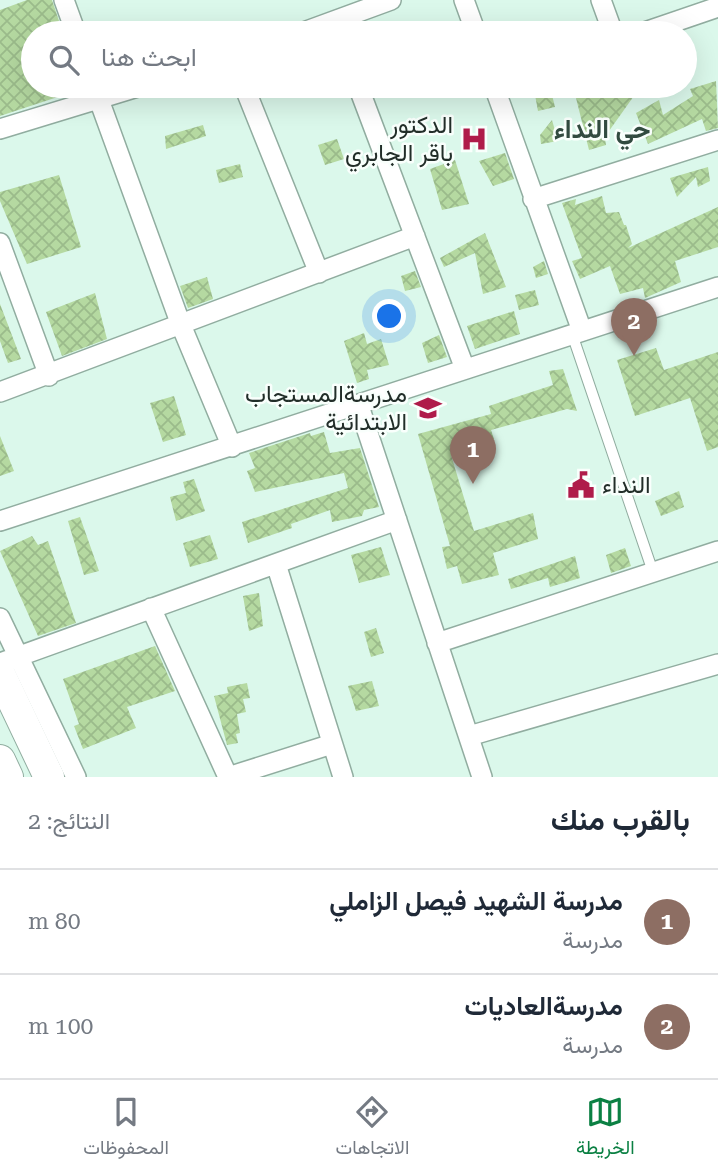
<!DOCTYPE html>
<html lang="ar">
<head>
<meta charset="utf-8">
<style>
  :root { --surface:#fff; --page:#f2f2f3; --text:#1f2937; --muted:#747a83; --line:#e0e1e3; --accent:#0b8043 }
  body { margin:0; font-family:"Roboto Serif",Vazirmatn,serif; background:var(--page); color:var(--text); direction:rtl }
  .you { position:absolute; left:390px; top:317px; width:24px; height:24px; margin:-18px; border:5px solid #fff; border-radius:50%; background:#1a73e8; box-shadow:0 0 0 10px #1a73e833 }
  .badge { display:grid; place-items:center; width:46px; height:46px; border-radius:50%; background:var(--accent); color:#fff; font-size:23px; font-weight:700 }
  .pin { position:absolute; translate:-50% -58px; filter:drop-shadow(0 2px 4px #0008) }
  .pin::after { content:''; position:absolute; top:37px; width:24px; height:21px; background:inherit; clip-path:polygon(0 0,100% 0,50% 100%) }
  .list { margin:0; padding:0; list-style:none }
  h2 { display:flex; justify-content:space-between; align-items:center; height:91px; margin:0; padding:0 28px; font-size:30px }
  h2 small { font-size:23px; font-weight:400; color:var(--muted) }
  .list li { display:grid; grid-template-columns:46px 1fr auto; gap:21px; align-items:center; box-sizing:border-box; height:105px; padding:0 28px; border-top:2px solid var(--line) }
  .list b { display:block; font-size:26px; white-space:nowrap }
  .list p { margin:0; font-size:23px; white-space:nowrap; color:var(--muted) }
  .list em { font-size:23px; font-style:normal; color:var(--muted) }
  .icon { flex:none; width:38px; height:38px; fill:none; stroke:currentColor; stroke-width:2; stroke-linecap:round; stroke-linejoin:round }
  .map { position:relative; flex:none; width:718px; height:777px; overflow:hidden; direction:ltr }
  .search { position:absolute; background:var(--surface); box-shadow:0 7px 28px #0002; left:21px; right:21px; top:21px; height:77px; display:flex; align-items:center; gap:18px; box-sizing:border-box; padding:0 24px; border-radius:38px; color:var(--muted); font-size:26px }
  .sheet { height:301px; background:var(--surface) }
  nav { display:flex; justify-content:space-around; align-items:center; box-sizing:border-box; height:98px; border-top:2px solid var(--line); background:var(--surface); font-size:19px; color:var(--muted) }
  nav a { display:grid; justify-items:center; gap:4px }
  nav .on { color:var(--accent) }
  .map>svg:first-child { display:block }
  .building { fill:url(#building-cross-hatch) }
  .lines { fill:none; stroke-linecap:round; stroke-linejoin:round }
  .service-casing { stroke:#91ada0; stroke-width:12 }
  .minor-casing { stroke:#91ada0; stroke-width:22 }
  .primary-casing { stroke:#91ada0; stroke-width:32 }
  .service { stroke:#fff; stroke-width:10 }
  .minor { stroke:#fff; stroke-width:19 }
  .primary { stroke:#fff; stroke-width:30 }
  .labels { text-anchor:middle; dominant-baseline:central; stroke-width:5; stroke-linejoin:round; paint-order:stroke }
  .poi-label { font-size:24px; fill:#222e29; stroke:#f9fffc; text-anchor:end }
  .neighbourhood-label { font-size:26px; font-weight:bold; fill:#324b40; stroke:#f9fffc }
</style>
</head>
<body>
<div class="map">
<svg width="718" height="777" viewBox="0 0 718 777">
  <defs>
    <pattern id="building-cross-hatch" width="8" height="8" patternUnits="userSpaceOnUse" patternTransform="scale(1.75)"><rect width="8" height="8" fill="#b5d9a1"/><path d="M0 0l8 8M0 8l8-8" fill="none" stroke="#9bbb8b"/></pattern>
  </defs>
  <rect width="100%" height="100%" fill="#dbf8eb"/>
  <path class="building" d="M27 0H52L63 33H33V86H82V89L0 116V10Z
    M716 81 718 128 706 131 702 119 648 144 636 113 659 100 663 115 693 96 690 89Z
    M573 86H641L609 131 610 137 605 138 606 145 589 150Z
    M551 91 555 107 538 111 535 95Z
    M552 120 558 141 541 144 540 135Z
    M203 125 206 136 166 149 165 136Z
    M337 139 344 159 325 165 318 145Z
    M505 153 514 179 493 186 479 161Z
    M455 160 469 204 442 210 430 169Z
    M240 164 243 177 219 183 216 170Z
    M708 167 710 181 698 187 696 177 677 197 670 178Z
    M59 175 81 247 27 264 0 201V192Z
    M602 196 606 213 619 212 624 225H626L632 244 628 248 718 207V247L675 261 681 282 645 298 643 288 620 294 610 266 580 279 572 261 582 258 562 203 576 199 575 205Z
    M485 233 506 287 483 294 475 253 444 267 440 258Z
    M544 261 548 274 536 278 533 267Z
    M415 271 421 287 405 291 401 276Z
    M207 277 213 299 188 308 180 286Z
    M535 290 539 305 519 310 515 295Z
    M95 293 107 339 62 356 46 312Z
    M0 304 21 359 8 363 0 341Z
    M514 311 520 334 475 349 467 326Z
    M364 333 367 344 381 339 389 365 367 370 369 379 357 383 344 341Z
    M439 335 447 357 428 363 422 343Z
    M656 348 664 370 718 352V447L707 451 690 398 635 416 617 360Z
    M563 369 577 411 567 409 491 430 494 439 451 455 474 531 533 513 538 539 493 553 499 575 462 584 457 566 447 569 442 547 450 546 418 434 491 414 489 406 553 385 549 371Z
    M174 396 186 435 163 442 150 403Z
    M324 432 330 453 360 448 379 507 364 510 362 516 332 522 330 510 291 524 292 528 248 543 242 522 348 488 344 473 255 492 247 471 255 468 249 453 310 433 311 436Z
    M0 436 14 471 0 476Z
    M194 479 205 511 176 521 170 497 186 493 183 482Z
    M679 491 684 507 661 516 655 501Z
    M80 517 99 571 84 575 68 521Z
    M210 535 218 559 190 567 183 543Z
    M32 536 38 545 48 541 76 623 38 636 0 551Z
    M381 547 390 575 359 583 351 555Z
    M625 548 631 566 611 573 606 555Z
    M575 556 580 578 550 587 548 578 511 589 508 579Z
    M259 593 263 626 249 631 243 596Z
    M376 628 384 653 371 657 364 632Z
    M155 646 175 691 127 707 136 728 83 749 74 726 79 724 63 679Z
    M372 681 379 706 356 711 348 686Z
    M247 683 250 698 243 699 246 712 237 714 240 733 236 734 238 743 227 745 214 696 228 693 227 687Z"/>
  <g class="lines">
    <defs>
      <path id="service" d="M572 334 653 572"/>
      <path id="minor" d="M64 0 76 33
        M464 0 476 33
        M601 0 613 33
        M301 33 391 0
        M642 33 718 7
        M94 86 181 325 232 447
        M244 86 319 273
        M358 86 465 369
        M494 86 582 331
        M0 129 141 86
        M533 199 718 140
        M0 243 49 376
        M0 392 415 236
        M359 406 482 777
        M0 521 718 287
        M276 564 343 777
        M151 608 228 777 332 744
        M0 618 76 777
        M437 643 718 551
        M0 663 397 520
        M469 736 718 664"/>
      <path id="primary" d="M0 674 49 777
        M0 760 8 777"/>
    </defs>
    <use href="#service" class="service-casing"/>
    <use href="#minor" class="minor-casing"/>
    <use href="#primary" class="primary-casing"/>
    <use href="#service" class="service"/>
    <use href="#minor" class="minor"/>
    <use href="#primary" class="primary"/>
  </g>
  <defs>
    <symbol id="hospital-bare" viewBox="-9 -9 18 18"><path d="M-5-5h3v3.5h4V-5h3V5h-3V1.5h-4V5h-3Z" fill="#af1c4a" stroke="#f9fffc" stroke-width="2.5" paint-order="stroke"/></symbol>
    <symbol id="school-bare" viewBox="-9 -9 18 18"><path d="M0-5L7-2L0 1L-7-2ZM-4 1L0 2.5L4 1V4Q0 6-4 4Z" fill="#af1c4a" stroke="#f9fffc" stroke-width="2.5" paint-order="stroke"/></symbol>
    <symbol id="civic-bare" viewBox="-9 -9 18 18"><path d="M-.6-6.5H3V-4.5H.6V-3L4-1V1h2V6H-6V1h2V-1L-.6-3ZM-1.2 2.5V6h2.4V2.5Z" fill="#af1c4a" stroke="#f9fffc" stroke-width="2.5" paint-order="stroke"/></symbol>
  </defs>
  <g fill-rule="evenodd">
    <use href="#hospital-bare" x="455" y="120" width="38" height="38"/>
    <use href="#school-bare" x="409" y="389" width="38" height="38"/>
    <use href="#civic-bare" x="562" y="466" width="38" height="38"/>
  </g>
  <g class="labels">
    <g class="poi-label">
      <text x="453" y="125">الدكتور<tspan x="453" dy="28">باقر الجابري</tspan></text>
      <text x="407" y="394">مدرسةالمستجاب<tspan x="407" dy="28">الابتدائية</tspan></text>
      <text x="602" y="485" text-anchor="start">النداء</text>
    </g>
    <g class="neighbourhood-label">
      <text x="602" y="129">حي النداء</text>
    </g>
  </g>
</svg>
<div class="you"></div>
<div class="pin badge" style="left:473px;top:484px;background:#8d6e63">1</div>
<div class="pin badge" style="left:634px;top:356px;background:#8d6e63">2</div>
<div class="search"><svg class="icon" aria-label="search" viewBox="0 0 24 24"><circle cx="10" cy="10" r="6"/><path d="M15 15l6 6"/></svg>ابحث هنا</div>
</div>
<section class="sheet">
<h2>بالقرب منك<small>النتائج: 2</small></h2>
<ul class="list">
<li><span class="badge" style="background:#8d6e63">1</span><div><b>مدرسة الشهيد فيصل الزاملي</b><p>مدرسة</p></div><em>80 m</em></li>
<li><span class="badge" style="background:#8d6e63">2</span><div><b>مدرسةالعاديات</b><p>مدرسة</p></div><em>100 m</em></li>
</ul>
</section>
<nav>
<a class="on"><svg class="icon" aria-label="map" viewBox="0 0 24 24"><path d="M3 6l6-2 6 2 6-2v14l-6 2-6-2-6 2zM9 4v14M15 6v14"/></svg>الخريطة</a>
<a><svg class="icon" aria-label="directions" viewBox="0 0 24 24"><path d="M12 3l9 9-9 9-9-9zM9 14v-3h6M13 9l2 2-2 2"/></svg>الاتجاهات</a>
<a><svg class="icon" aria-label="saved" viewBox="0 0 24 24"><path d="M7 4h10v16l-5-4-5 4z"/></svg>المحفوظات</a>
</nav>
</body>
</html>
